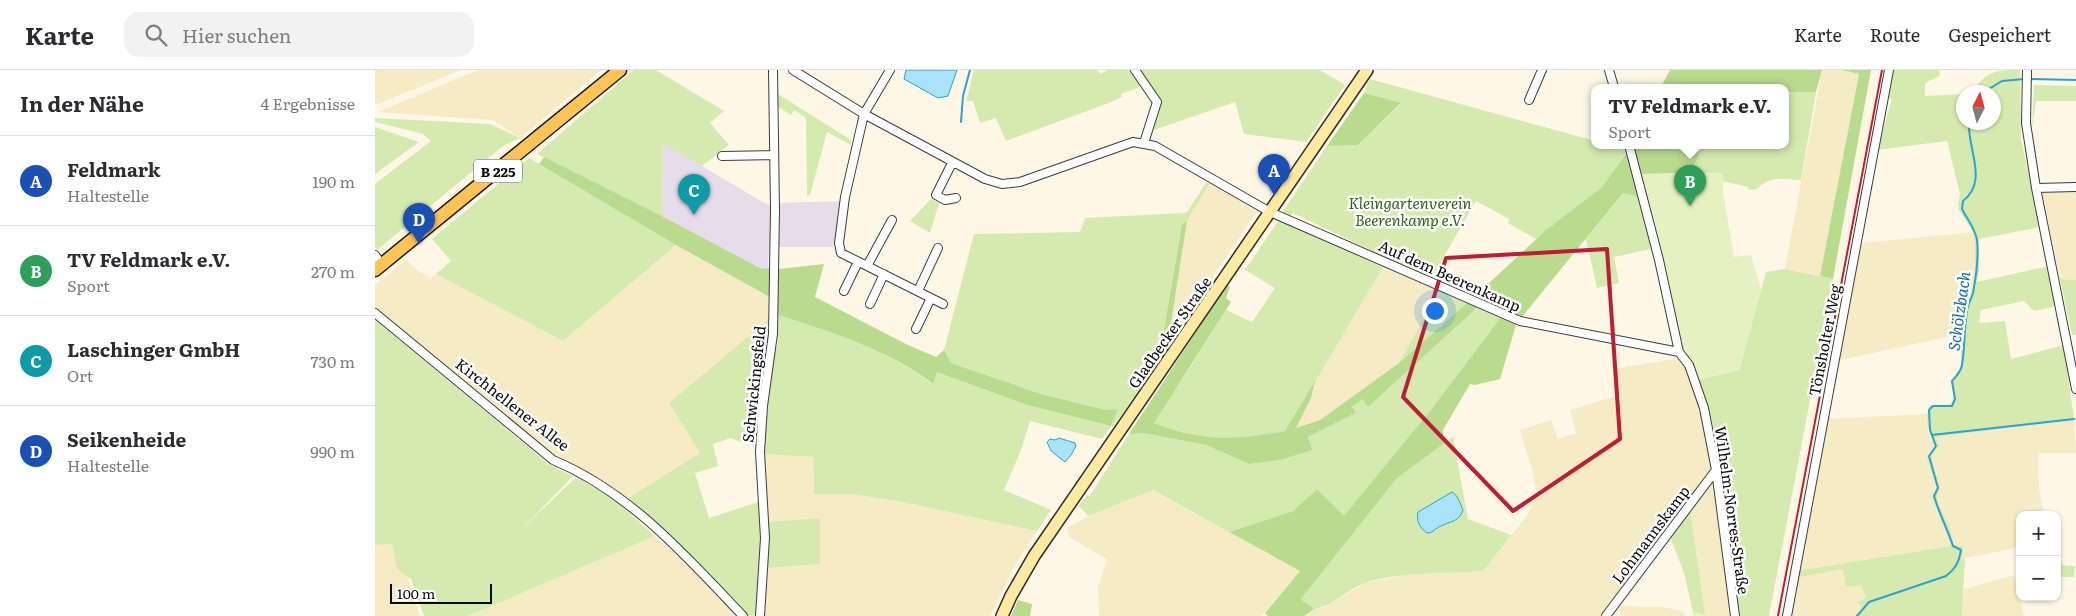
<!DOCTYPE html>
<html lang="de">
<head>
<meta charset="utf-8">
<style>
  :root { --surface:#fff; --page:#f2f2f3; --text:#2b2b33; --muted:#7c7c81; --line:#e1e1e2; --accent:#b45309 }
  body { margin:0; font-family:Literata,serif; background:var(--page); color:var(--text) }
  .controls { position:absolute; right:15px; bottom:15px; display:grid; overflow:hidden; border-radius:10px; box-shadow:0 1px 4px #0004 }
  .controls button { width:45px; height:45px; display:grid; place-items:center; padding:0; border:0; border-bottom:1px solid var(--line); background:var(--surface); color:var(--text); font:25px sans-serif }
  .compass { position:absolute; left:1581px; top:15px; width:45px; height:45px; border-radius:50%; background:var(--surface); box-shadow:0 1px 4px #0004; rotate:6deg }
  .scale { position:absolute; left:15px; bottom:12px; width:102px; box-sizing:border-box; padding-left:5px; border:2px solid #090909; border-top:0; font-size:14px; line-height:18px; white-space:nowrap; color:#090909; -webkit-text-stroke:4px #fff; paint-order:stroke }
  .you { position:absolute; left:1059px; top:240px; width:18px; height:18px; margin:-12px; border:4px solid #fff; border-radius:50%; background:#1a73e8; box-shadow:0 0 0 8px #1a73e833 }
  .badge { display:grid; place-items:center; width:32px; height:32px; border-radius:50%; background:var(--accent); color:#fff; font-size:16px; font-weight:700 }
  .pin { position:absolute; translate:-50% -41px; filter:drop-shadow(0 1px 2px #0008) }
  .pin::after { content:''; position:absolute; top:26px; width:18px; height:15px; background:inherit; clip-path:polygon(0 0,100% 0,50% 100%) }
  .popup { position:absolute; left:1216px; top:14px; width:198px; height:65px; box-sizing:border-box; display:grid; place-content:center; border-radius:10px; background:var(--surface); filter:drop-shadow(0 1px 4px #0005); font-size:16px; white-space:nowrap; color:var(--muted) }
  .popup b { font-size:19px; color:var(--text) }
  .popup::after { content:''; position:absolute; left:50%; top:100%; margin-left:-10px; border:10px solid transparent; border-top-color:var(--surface) }
  .list { margin:0; padding:0; list-style:none }
  h2 { display:flex; justify-content:space-between; align-items:center; height:65px; margin:0; padding:0 20px; font-size:21px }
  h2 small { font-size:16px; font-weight:400; color:var(--muted) }
  .list li { display:grid; grid-template-columns:32px 1fr auto; gap:15px; align-items:center; box-sizing:border-box; height:90px; padding:0 20px; border-top:1px solid var(--line) }
  .list b { display:block; font-size:19px; white-space:nowrap }
  .list p { margin:0; font-size:16px; white-space:nowrap; color:var(--muted) }
  .list em { font-size:16px; font-style:normal; color:var(--muted) }
  .icon { flex:none; width:28px; height:28px; fill:none; stroke:currentColor; stroke-width:2; stroke-linecap:round; stroke-linejoin:round }
  .map { position:relative; flex:none; width:1701px; height:546px; overflow:hidden }
  header { display:flex; align-items:center; gap:30px; box-sizing:border-box; height:70px; padding:0 25px; background:var(--surface); border-bottom:1px solid var(--line) }
  header strong { font-size:24px }
  nav { display:flex; gap:28px; margin-inline-start:auto; font-size:18px }
  .search { width:350px; height:45px; background:var(--page); display:flex; align-items:center; gap:12px; box-sizing:border-box; padding:0 18px; border-radius:15px; color:var(--muted); font-size:19px }
  main { display:flex }
  aside { flex:1; background:var(--surface) }
  .map>svg:first-child { display:block }
  .industrial { fill:#e7dcea }
  .farmland { fill:#f5ecc6 }
  .green { fill:#d4eaaf }
  .forest { fill:#b9db8e }
  .pitch { fill:#e5f1c1 }
  .water { fill:#a8e3f9; stroke:#2ca2d3 }
  .lines { fill:none; stroke-linecap:round; stroke-linejoin:round }
  .stream { stroke:#2ca2d3; stroke-width:2 }
  .minor-casing { stroke:#3c3c3c; stroke-width:10 }
  .secondary-casing { stroke:#2b2b2b; stroke-width:14 }
  .primary-casing { stroke:#1a1a1a; stroke-width:15 }
  .minor { stroke:#fff; stroke-width:8 }
  .secondary { stroke:#ffeaa1; stroke-width:11 }
  .primary { stroke:#ffc456; stroke-width:12 }
  .rail { stroke:#be1d36; stroke-width:2 }
  .marked { fill:none; stroke:#be1d36; stroke-width:4; stroke-linejoin:round }
  .labels { text-anchor:middle; dominant-baseline:central; stroke-width:5; stroke-linejoin:round; paint-order:stroke }
  .shield { fill:#fff; stroke:#535353; stroke-width:1 }
  .shield-label { font-size:14px; font-weight:bold; fill:#090909 }
  .park-label { font-size:15px; font-style:italic; fill:#306219; stroke:#fff }
  .street-label { font-size:15px; fill:#090909; stroke:#fff }
  .water-label { font-size:16px; font-style:italic; fill:#0f709f; stroke:#fff }
</style>
</head>
<body>
<header>
<strong>Karte</strong>
<div class="search"><svg class="icon" aria-label="search" viewBox="0 0 24 24"><circle cx="10" cy="10" r="6"/><path d="M15 15l6 6"/></svg>Hier suchen</div>
<nav><a>Karte</a><a>Route</a><a>Gespeichert</a></nav>
</header>
<main>
<aside>
<h2>In der Nähe<small>4 Ergebnisse</small></h2>
<ul class="list">
<li><span class="badge" style="background:#1a4fb4">A</span><div><b>Feldmark</b><p>Haltestelle</p></div><em>190 m</em></li>
<li><span class="badge" style="background:#2e9e5b">B</span><div><b>TV Feldmark e.V.</b><p>Sport</p></div><em>270 m</em></li>
<li><span class="badge" style="background:#0f9aa8">C</span><div><b>Laschinger GmbH</b><p>Ort</p></div><em>730 m</em></li>
<li><span class="badge" style="background:#1a4fb4">D</span><div><b>Seikenheide</b><p>Haltestelle</p></div><em>990 m</em></li>
</ul>
</aside>
<div class="map">
<svg width="1701" height="546" viewBox="0 0 1701 546">
  <rect width="100%" height="100%" fill="#fff7e6"/>
  <path class="industrial" d="M288 73 393 135 403 133 467 131 458 177H394L393 198H385L287 146Z"/>
  <path class="farmland" d="M0 0H86L0 35Z
    M103 0H226L145 68 117 50 3 42Z
    M1447 0H1467L1484 4 1445 206 1410 199Z
    M835 112 883 140 793 272 812 151Z
    M1667 119H1701V210L1685 209Z
    M1599 162 1600 171V201L1596 226 1589 245 1590 263 1462 291 1487 173Z
    M301 175 393 226V250L294 333 325 383 252 429 239 418 177 384 0 238V215L31 190 43 201 56 208 61 204 188 271Z
    M1008 197 1064 221 1024 293 945 350 921 358 936 328 940 311Z
    M1306 288 1312 296 1328 346 1338 392 1334 406 1296 452 1228 546H929L939 539 950 537 990 513 1025 506 1130 472 1151 447 1161 427V419L1157 400 1145 360 1176 350 1183 369 1201 363 1195 340 1241 326 1237 299Z
    M1552 344 1553 361 1560 377 1553 383 1554 395 1559 405 1562 418 1561 440 1570 454 1576 476 1421 501 1450 349Z
    M1699 350 1701 383H1663L1664 418 1669 445H1645V477L1587 489 1579 475 1573 453 1565 439 1562 425V404L1557 394 1556 387 1563 376 1561 367Z
    M388 384 438 387 439 424H476L523 431 662 461 640 495 615 546H389L392 498 445 494V448L393 452Z
    M1339 408 1356 546H1318V542L1330 545 1315 439Z
    M777 420 925 501 886 546H724L723 517 732 489 695 468 692 458 713 446Z
    M280 466 308 490 363 546H93Z
    M17 474 22 499 32 504 45 546H0V475Z
    M1468 499 1486 514 1492 528 1487 538 1480 546H1414L1420 508Z
    M1639 505 1649 546H1587L1589 519Z
    M1243 536 1289 537 1309 542 1310 546H1246Z"/>
  <path class="green" d="M259 0H281L349 41 335 53 354 75 327 96 288 74 287 146 162 84Z
    M599 0H722L726 4 732 0H758L770 15 746 24 747 27 731 34 631 71 621 48 605 53 598 31H591Z
    M762 0H945L970 15 931 72 869 64 860 32 776 61 783 39 784 26Z
    M1518 0H1564L1565 6 1550 13V26L1588 24V52H1618V22H1597C1611 1 1621 0 1645 0L1646 69 1665 157 1604 169V201L1602 212 1674 196 1681 236 1659 241 1649 231 1606 240 1604 253 1630 251 1636 289 1689 275 1699 350 1561 367 1564 376 1556 387 1565 417C1558 434 1568 441 1574 455 1576 462 1577 468 1579 475L1586 476 1588 479 1587 489 1590 488 1587 546H1480L1487 538 1483 532 1491 528 1486 515 1471 517 1468 499 1420 508 1421 501 1576 476C1571 458 1562 443 1557 426L1562 418 1552 387 1560 377C1555 364 1548 348 1555 335H1576L1579 327 1576 311 1585 299 1586 295V277L1590 263 1589 245 1596 226 1600 202V171L1598 162 1584 140 1583 135 1585 124 1572 71 1502 80 1517 29 1514 28Z
    M995 9 1220 71V75H1232L1253 81 1227 117 1161 169 1133 153 1134 149 1101 131 1056 209 918 143 913 148 906 144 952 76 983 75 1026 34 989 23Z
    M1659 15 1701 16V31H1661L1657 59Z
    M1410 22H1441L1426 110C1407 109 1396 105 1382 119L1374 120 1373 117 1347 111 1348 103H1316L1328 75H1410Z
    M403 24 476 70V75L452 62 435 125 432 126 431 48 419 40 416 45 403 37Z
    M0 48 115 54 145 68 128 76 2 180 0 177V114L56 71 48 64 0 52Z
    M0 57 44 72 0 104Z
    M154 88 301 175 188 271 61 204 76 191 57 169Z
    M835 112 812 151 807 154 787 271 781 280 788 285 738 357 736 356 727 369 655 351 646 380 629 420 676 440 662 461 523 431 476 424H439L438 387 388 384 395 299 403 273V245C454 261 515 281 557 314L562 302 652 335 736 356 743 339 731 340 666 324 576 293 569 280 599 164 705 162 710 148 809 143 812 142 831 113Z
    M1248 123 1264 127 1276 179 1239 187 1244 213 1222 218 1211 169Z
    M556 129 564 133 555 163 535 151Z
    M903 151 1008 197 911 361C861 370 826 372 778 353L816 296 851 240 877 252 900 218 870 200Z
    M1410 199 1458 209 1394 546H1362L1339 360 1333 335 1322 310 1364 300 1391 202Z
    M1685 209 1701 210V265H1697Z
    M1064 221 1092 233 1024 293Z
    M1103 237 1126 247 1055 341 969 447 942 419 918 441 854 462 778 420 713 446 704 436 712 425 714 427 754 364 768 363 831 375 874 394 906 390 936 380 933 367 981 343 977 337 987 329 993 337Z
    M0 250 175 395 198 406 146 460 201 407 235 426 280 466 93 546H49L36 509 22 499 17 474 0 475Z
    M393 250C393 290 385 328 380 367L365 372 356 368 338 374 343 396 320 403 334 448 383 432 386 468 381 545 373 546 318 489 252 429 325 383 294 333Z
    M1078 367 1093 449 1136 465 1108 501C1075 503 1020 502 990 513 971 520 959 536 939 539L926 529 1022 408Z
    M1315 439 1330 545 1318 542 1309 503 1294 464Z
    M445 448V494L392 498 393 452Z
    M1682 495 1700 496 1699 507H1682Z"/>
  <path class="forest" d="M1295 0H1447L1441 22H1410V17H1286Z
    M1467 0H1496L1458 209 1445 206 1484 4Z
    M989 23 1026 33 983 75 952 76Z
    M1259 75H1328L1316 103 1266 104Z
    M1253 81 1264 127 1248 123 1147 247 1099 227 1170 161 1227 117Z
    M169 87 287 146 385 198 404 199 449 194 440 227 533 275 561 287 569 280 576 293 666 324 731 340 743 339 736 356 652 335 562 302 558 314C516 281 454 261 403 245V227L394 224 393 226 301 175 164 94Z
    M812 151 793 272 789 279 784 276 787 271 807 154Z
    M852 215 855 216 851 228 856 232 779 353C826 372 862 370 910 361L940 311 936 328 921 358 945 350 1024 293 1092 233 1103 237 993 337 987 329 977 337 981 343 933 367 937 380 906 390 874 394 831 375 768 363 754 364Z
    M1126 247 1141 255 1125 309 1100 315 1095 314 1068 360 1070 373 1022 408 926 529 939 539 929 546H893L890 543 925 501 854 462 918 441 942 419 969 446 1055 341Z
    M643 530 657 534 655 546H636Z"/>
  <path class="pitch" d="M1348 103V122L1359 187 1376 185 1386 219 1364 300 1322 310 1315 290 1307 277 1266 104Z"/>
  <path class="water" d="M531 0H582L573 26 563 28 529 9Z
    M684 368 700 373 701 376 696 385 690 392 676 381 672 372 675 369 680 370Z
    M1077 422C1083 425 1085 434 1088 440 1084 452 1076 451 1066 456 1060 458 1059 463 1052 463 1045 458 1041 451 1043 442Z"/>
  <g class="lines">
    <path class="stream" d="M1653 9 1701 10
      M1609 22 1627 11 1649 9
      M586 52 588 26 595 0
      M1557 365 1699 349
      M1482 546 1494 532 1571 506C1581 498 1584 492 1586 480L1578 476C1572 458 1564 443 1559 426L1563 418 1554 386 1561 376 1555 360 1554 340 1558 336H1577L1580 329 1577 311C1581 306 1586 302 1587 295 1590 278 1589 258 1592 242 1592 235 1596 230 1598 223 1601 207 1604 187 1602 170 1600 158 1592 149 1587 139L1588 131C1614 111 1592 79 1594 52"/>
    <defs>
      <path id="minor" d="M418 0 489 44 610 109 627 114 645 112 758 72 780 76 895 142 1145 251 1304 282
        M515 0 489 44 470 127 464 173 466 183 568 234
        M760 0 782 32 769 73
        M1234 0 1239 17
        M1652 0 1651 53 1661 118 1701 319
        M1154 30 1167 0
        M1254 75 1284 190 1304 282 1314 295 1329 338 1341 400 1360 546
        M347 86 399 85
        M577 93 561 125 570 130 581 128
        M1661 118 1701 117
        M0 185 7 195
        M492 196 517 150
        M469 221 483 192
        M543 221 563 178
        M495 234 509 204
        M0 243 178 390C255 422 311 486 368 546
        M541 259 556 228
        M385 546 390 468 385 382 388 336 398 264 400 140 398 0
        M1231 546 1341 400
        M1412 546 1514 0"/>
      <path id="secondary" d="M627 546 636 526 659 486 992 0"/>
      <path id="primary" d="M0 200 245 0"/>
    </defs>
    <use href="#minor" class="minor-casing"/>
    <use href="#secondary" class="secondary-casing"/>
    <use href="#primary" class="primary-casing"/>
    <use href="#minor" class="minor"/>
    <use href="#secondary" class="secondary"/>
    <use href="#primary" class="primary"/>
    <path class="rail" d="M1403 546 1507 0"/>
  </g>
  <path class="marked" d="M1232 179 1245 369 1138 441 1028 327 1071 188Z"/>
  <g class="labels">
    <rect class="shield" x="99" y="89.5" width="48" height="23" rx="4"/>
    <g class="shield-label">
      <text x="123" y="101">B 225</text>
    </g>
    <g class="park-label">
      <text x="1035" y="132">Kleingartenverein<tspan x="1035" dy="17">Beerenkamp e.V.</tspan></text>
    </g>
    <g class="street-label">
      <text transform="translate(1075 205) rotate(24)">Auf dem Beerenkamp</text>
      <text transform="translate(794 262) rotate(-55)">Gladbecker Straße</text>
      <text transform="translate(1449 270) rotate(-79)">Tönsholter Weg</text>
      <text transform="translate(378 314) rotate(-84)">Schwickingsfeld</text>
      <text transform="translate(138 334) rotate(38)">Kirchhellener Allee</text>
      <text transform="translate(1358 440) rotate(82)">Wilhelm-Norres-Straße</text>
      <text transform="translate(1275 464) rotate(-53)">Lohmannskamp</text>
    </g>
    <g class="water-label">
      <text transform="translate(1583 241) rotate(-82)">Schölzbach</text>
    </g>
  </g>
</svg>
<div class="controls">
<button>+</button>
<button>−</button>
</div>
<svg class="compass" viewBox="-18 -18 36 36"><path d="M0-13l5 13h-10z" fill="#e53935"/><path d="M0 13l5-13h-10z" fill="#7c7c81"/></svg>
<div class="scale">100 m</div>
<div class="you"></div>
<div class="pin badge" style="left:899px;top:125px;background:#1a4fb4">A</div>
<div class="pin badge" style="left:1315px;top:136px;background:#2e9e5b">B</div>
<div class="popup"><b>TV Feldmark e.V.</b>Sport</div>
<div class="pin badge" style="left:319px;top:145px;background:#0f9aa8">C</div>
<div class="pin badge" style="left:44px;top:174px;background:#1a4fb4">D</div>
</div>
</main>
</body>
</html>
